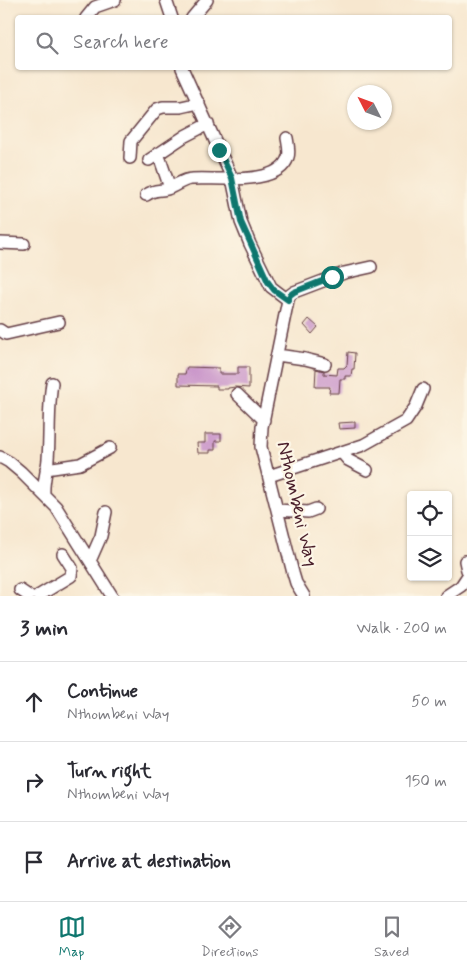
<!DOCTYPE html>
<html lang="en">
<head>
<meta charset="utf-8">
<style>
  :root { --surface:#fff; --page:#f2f2f3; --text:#2b2b33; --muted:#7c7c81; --line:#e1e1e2; --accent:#0f766e }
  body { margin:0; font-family:Mynerve,sans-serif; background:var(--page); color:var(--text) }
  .controls { position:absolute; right:15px; bottom:15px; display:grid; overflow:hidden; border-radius:5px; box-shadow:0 1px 4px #0004 }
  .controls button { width:45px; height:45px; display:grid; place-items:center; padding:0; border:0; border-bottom:1px solid var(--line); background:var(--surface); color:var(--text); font:25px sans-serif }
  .compass { position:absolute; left:347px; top:85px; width:45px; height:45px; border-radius:50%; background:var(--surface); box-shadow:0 1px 4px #0004; rotate:312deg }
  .stop { position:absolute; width:15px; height:15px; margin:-11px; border:4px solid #0f766e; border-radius:50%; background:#fff }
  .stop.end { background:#0f766e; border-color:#fff; box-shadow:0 1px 5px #0008 }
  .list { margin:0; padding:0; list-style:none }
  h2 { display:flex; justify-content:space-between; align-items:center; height:65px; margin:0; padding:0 20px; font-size:21px }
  h2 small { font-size:16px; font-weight:400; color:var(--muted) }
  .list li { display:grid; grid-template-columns:32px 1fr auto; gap:15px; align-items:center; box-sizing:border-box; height:80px; padding:0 20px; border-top:1px solid var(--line) }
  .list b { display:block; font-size:19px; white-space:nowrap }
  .list p { margin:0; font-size:16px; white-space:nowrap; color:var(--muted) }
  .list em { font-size:16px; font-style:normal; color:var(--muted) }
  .icon { flex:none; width:28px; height:28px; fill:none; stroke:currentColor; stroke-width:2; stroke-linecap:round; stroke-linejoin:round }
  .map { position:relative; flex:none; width:467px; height:596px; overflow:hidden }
  .search { position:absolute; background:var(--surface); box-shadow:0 1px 4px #0004; left:15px; right:15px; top:15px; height:55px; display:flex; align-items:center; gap:12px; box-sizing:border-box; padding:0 18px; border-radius:5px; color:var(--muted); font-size:19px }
  .sheet { height:305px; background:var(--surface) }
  nav { display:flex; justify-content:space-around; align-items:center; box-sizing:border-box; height:70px; border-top:1px solid var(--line); background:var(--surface); font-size:14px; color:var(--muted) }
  nav a { display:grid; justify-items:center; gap:2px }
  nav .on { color:var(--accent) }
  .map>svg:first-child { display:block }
  .building { fill:#c893c9 }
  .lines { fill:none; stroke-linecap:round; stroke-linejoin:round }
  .minor-casing { stroke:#643d44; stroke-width:14 }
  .minor { stroke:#fff; stroke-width:11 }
  .route { stroke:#0f766e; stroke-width:6 }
  .labels { text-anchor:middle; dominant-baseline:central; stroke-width:4.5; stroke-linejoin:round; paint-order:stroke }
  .street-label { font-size:20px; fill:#4a1f2b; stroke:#fcf5e5 }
</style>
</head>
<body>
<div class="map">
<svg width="467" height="596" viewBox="0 0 467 596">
  <rect width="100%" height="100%" fill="#fcf5e5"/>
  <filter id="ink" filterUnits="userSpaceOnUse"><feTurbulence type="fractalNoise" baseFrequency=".02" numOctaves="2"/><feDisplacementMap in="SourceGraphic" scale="10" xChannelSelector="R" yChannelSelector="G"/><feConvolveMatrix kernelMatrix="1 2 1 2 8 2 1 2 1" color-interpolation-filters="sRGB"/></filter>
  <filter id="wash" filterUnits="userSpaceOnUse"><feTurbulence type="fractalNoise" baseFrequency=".0096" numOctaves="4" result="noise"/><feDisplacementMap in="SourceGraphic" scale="20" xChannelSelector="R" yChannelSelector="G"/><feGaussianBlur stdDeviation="1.12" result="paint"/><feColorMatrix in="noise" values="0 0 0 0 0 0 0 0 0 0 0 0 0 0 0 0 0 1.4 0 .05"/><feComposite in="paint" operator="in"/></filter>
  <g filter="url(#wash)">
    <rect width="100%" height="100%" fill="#f7e7cf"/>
    <g id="blocks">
      <path class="building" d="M309 319 318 327 312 334 304 325Z
        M348 352 355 353 354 369H352L351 376H345V379H340L339 393H329L330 387H315L316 369 324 371V374L337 375 338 368H344L347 365Z
        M187 367 219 368V374H238V367H249V388L235 387 228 388V389H217V386L178 385V374H185Z
        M355 422V428L339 429 338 423Z
        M205 434H221V441H215V450H210V453H198L197 443H205Z"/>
    </g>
  </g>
  <g filter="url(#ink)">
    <use href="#blocks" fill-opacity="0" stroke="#643d44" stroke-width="1"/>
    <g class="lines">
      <defs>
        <path id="minor" d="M166 0 172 18
          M86 18 95 7 115 0
          M192 18 207 0
          M182 68 232 178 241 222 250 244 271 287 288 300 262 427 261 447 293 573 296 583 304 596
          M158 153 170 188
          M130 158 131 141 157 109 163 107H181L199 103
          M149 160 185 136 208 124
          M146 195C157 188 157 192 167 189 176 186 183 179 192 179 215 177 279 187 288 157 290 152 288 144 287 138
          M0 243 24 244
          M288 300 290 295 294 292 344 273 371 267
          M0 330 6 334 59 322
          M277 355 305 359 325 364
          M237 394 264 420
          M342 453 348 460 367 470
          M0 457 9 462 21 472 56 507 112 596
          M46 469 80 464 110 448
          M269 476 363 445 406 421 416 406 423 389
          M44 494C43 481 47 471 48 459 50 433 48 408 52 383
          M278 510 308 512 316 509
          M90 561 101 536 106 512
          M465 561 467 570
          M20 590 29 596
          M38 596 71 576 72 568 63 554
          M446 596 461 586 467 577"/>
      </defs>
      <use href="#minor" class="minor-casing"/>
      <use href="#minor" class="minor"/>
    </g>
  </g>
  <g class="lines" filter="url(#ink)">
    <path class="route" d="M219 150 232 178 241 222 268 282 274 290 288 300 290 295 294 292 332 277"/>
  </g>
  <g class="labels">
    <g class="street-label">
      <text transform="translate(297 504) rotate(77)">Nthombeni Way</text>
    </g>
  </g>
</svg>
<div class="controls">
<button><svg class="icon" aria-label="locate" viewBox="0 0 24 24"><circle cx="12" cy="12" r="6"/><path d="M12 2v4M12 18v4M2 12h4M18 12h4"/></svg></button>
<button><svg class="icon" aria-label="layers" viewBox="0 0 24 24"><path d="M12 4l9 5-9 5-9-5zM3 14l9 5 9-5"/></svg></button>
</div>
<svg class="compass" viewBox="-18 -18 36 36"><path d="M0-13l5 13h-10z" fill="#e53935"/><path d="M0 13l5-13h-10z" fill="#7c7c81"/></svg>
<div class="stop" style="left:332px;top:277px"></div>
<div class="stop end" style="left:219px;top:150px"></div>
<div class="search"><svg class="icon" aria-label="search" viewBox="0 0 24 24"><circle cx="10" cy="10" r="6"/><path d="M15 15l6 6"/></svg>Search here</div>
</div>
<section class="sheet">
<h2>3 min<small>Walk · 200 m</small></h2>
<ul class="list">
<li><svg class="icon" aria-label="ahead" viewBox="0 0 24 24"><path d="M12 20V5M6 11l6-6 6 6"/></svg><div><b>Continue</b><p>Nthombeni Way</p></div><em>50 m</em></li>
<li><svg class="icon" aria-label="right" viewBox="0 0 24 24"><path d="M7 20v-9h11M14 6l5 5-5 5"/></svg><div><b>Turn right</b><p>Nthombeni Way</p></div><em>150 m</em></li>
<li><svg class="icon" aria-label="arrive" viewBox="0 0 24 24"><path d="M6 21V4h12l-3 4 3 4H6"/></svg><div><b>Arrive at destination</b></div></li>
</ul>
</section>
<nav>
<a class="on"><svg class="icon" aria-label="map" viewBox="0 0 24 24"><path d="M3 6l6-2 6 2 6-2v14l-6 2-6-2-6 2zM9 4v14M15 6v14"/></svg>Map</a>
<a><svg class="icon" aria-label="directions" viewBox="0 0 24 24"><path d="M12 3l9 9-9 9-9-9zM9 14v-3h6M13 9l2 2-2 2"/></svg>Directions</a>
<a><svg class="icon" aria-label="saved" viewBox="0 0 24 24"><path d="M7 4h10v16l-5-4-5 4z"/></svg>Saved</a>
</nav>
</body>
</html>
